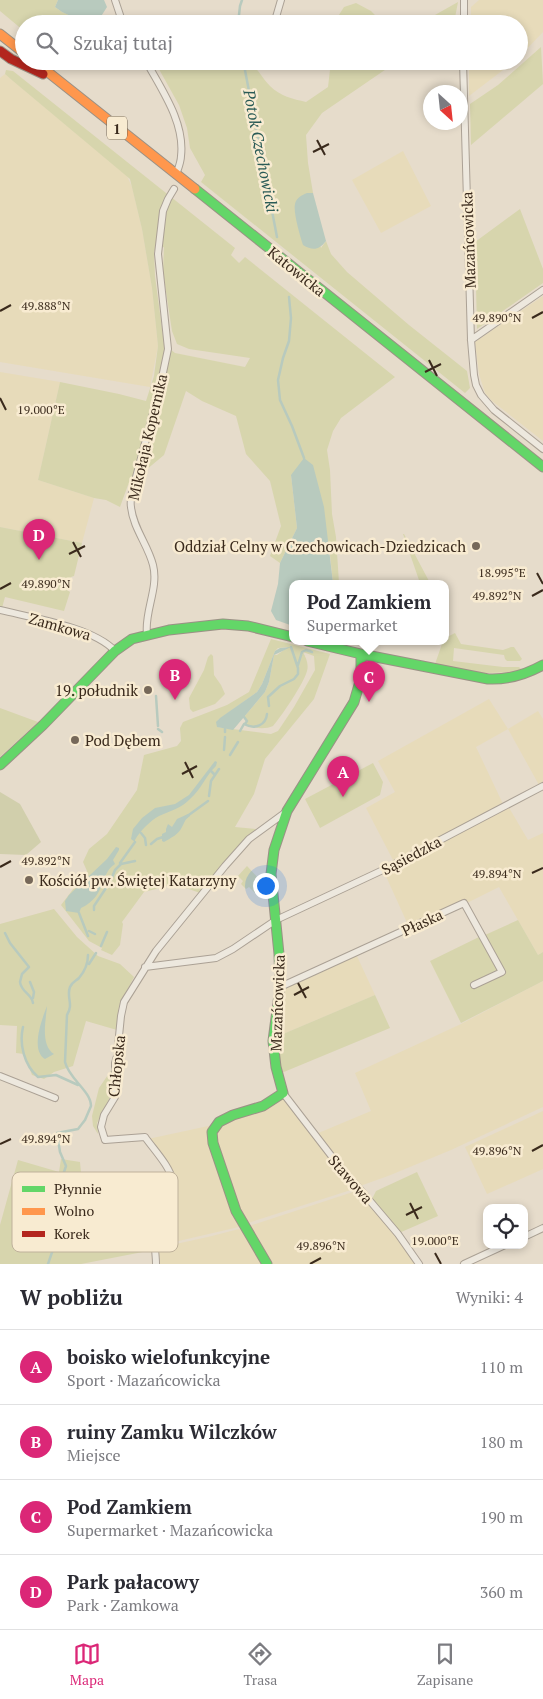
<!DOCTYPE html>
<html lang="pl">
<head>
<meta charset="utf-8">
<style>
  :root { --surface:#fff; --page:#f2f2f3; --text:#2b2b33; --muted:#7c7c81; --line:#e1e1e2; --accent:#db2777 }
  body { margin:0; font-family:"PT Serif",serif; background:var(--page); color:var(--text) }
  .controls { position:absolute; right:15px; bottom:15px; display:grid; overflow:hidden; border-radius:10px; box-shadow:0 2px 8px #0003 }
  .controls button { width:45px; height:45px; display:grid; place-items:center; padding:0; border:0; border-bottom:1px solid var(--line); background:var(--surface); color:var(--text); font:25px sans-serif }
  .compass { position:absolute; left:423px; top:85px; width:45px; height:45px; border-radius:50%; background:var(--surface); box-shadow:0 2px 8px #0003; rotate:153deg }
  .you { position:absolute; left:265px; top:885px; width:18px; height:18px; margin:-12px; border:4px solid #fff; border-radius:50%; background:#1a73e8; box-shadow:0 0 0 8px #1a73e833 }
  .badge { display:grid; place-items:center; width:32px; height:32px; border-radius:50%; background:var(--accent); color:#fff; font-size:16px; font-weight:700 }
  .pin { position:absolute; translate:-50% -41px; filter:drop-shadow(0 1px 2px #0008) }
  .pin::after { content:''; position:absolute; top:26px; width:18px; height:15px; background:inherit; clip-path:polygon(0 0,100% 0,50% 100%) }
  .popup { position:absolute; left:289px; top:580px; width:160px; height:65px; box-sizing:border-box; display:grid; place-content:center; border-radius:10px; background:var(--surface); filter:drop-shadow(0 1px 4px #0005); font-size:16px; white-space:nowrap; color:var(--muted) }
  .popup b { font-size:19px; color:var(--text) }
  .popup::after { content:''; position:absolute; left:50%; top:100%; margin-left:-10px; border:10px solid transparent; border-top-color:var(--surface) }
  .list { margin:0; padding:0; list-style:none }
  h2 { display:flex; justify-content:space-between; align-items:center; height:65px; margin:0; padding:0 20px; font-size:21px }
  h2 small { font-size:16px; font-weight:400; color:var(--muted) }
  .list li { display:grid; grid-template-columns:32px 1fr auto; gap:15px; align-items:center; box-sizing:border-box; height:75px; padding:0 20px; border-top:1px solid var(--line) }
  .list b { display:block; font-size:19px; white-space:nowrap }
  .list p { margin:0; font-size:16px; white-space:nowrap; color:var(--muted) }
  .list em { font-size:16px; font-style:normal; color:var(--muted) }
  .icon { flex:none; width:28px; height:28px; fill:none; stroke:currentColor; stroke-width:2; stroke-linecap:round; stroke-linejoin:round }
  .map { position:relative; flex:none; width:543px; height:1264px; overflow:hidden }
  .search { position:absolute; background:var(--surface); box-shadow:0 2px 8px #0003; left:15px; right:15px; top:15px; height:55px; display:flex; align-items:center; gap:12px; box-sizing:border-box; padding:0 18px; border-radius:28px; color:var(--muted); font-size:19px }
  .sheet { height:365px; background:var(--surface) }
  nav { display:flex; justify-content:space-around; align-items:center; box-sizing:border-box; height:70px; border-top:1px solid var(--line); background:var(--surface); font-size:14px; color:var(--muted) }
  nav a { display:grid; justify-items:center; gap:2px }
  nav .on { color:var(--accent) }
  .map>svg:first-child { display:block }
  .farmland { fill:#e7dbba }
  .green { fill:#d7d5ad; fill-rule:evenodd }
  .cemetery { fill:#d1cfac }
  .water { fill:#b8cabe }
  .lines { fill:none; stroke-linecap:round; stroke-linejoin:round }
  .stream { stroke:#b8cabe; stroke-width:2.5 }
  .street-casing { stroke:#aba195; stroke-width:8 }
  .fast-casing { stroke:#9a9185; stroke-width:11 }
  .slow-casing { stroke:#9a9185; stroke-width:11 }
  .jam-casing { stroke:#9a9185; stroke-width:11 }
  .street { stroke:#ede8de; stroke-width:6 }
  .fast { stroke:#63d668; stroke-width:9 }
  .slow { stroke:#ff974d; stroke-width:9 }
  .jam { stroke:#b3261e; stroke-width:9 }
  .ticks { fill:none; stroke:#3a2a1c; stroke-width:2 }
  .poi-dot { fill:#766859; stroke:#f8ebd1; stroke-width:2 }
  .labels { text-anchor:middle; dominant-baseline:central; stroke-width:5; stroke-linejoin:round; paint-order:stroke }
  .shield { fill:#f8ebd1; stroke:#736452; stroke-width:1 }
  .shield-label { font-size:14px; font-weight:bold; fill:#3a2a1c }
  .street-label { font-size:15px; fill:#3a2a1c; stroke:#f8ebd1 }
  .poi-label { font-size:15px; fill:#3a2a1c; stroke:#f8ebd1; text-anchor:end }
  .water-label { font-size:16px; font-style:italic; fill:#2a5b56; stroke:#f8ebd1 }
  .key { fill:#f8ebd1; stroke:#bfb19b; stroke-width:1 }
  .key-label { font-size:14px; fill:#3a2a1c }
  .ticks-label { font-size:12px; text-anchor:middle; fill:#3a2a1c; stroke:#f8ebd1; stroke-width:5; stroke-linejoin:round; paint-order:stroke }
</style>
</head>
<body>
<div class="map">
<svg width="543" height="1264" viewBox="0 0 543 1264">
  <rect width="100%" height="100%" fill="#e6dccb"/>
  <path class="farmland" d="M479 0H543V32L519 57V24H471V7Z
    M469 61H515L469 96Z
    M5 74 127 176 132 187 142 229 152 288 158 346 150 387 0 362V78Z
    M403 151 431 206 381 233 352 180Z
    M543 296V441L492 401 485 393 479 374 475 342Z
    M0 372 60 382 38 480 94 498 82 543 0 527Z
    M489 699 508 729 538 711 543 719V783L539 785 508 729 476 747 503 804 393 860 366 808 395 792 378 761Z
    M508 806 528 840 543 833V952L538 955 499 887 467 903 466 900 409 927 384 872Z
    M356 954 375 995 276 1037 282 988Z
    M543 981V1107L451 1150 388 1176 360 1186 345 1170 316 1134 371 1111 355 1073 461 1024Z
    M283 1096 357 1188 245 1224 227 1176 216 1142 217 1133 222 1125Z
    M543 1111V1169L487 1194 465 1147Z
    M213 1125 210 1132 243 1226 157 1246V1235L175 1186 148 1139Z
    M359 1190 397 1236 417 1264H269L246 1227Z
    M243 1228 265 1264H158L157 1248 208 1237Z"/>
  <path class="green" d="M0 0H58L55 7 62 12 77 18 76 24H24V31L0 11Z
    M458 2 454 23 453 24H419Z
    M356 3 371 11 384 24H336L337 18 344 7Z
    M541 47 543 84 471 145 470 104 498 85Z
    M244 61C258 66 260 76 270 86 280 96 293 99 306 102L328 87 331 61H398L322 113 306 135 308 163 313 193H307L321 248 326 241 331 254 347 272 409 325 467 371 470 388 465 393 201 182 205 175 190 148 187 128 179 105 155 62 193 69 212 64Z
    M6 70 13 71 235 248 231 255 239 263 245 257 395 377 341 418 333 431 327 450 330 470 332 514 336 537 339 583H333L330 555 291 475 297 528 280 563 270 556 281 526 270 481 246 454 236 416 202 401 186 391 164 455 128 485 120 507 106 500 94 498 38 480 60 382 119 394 146 401 154 376 158 346 152 288 142 229 130 179 13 81 5 74ZM164 247 163 272 172 331 177 344 189 349 250 358 245 367 175 353 164 344 155 276 154 251Z
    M520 209 543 269V283L477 329 475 242Z
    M0 527 82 543 74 576 71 577 67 590 70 592 64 611 5 597 2 608 0 607Z
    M403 534H404L430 583H420Z
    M455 633 461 644 503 650 511 647H514L522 659 520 661H507L505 659 504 655 454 648 453 661 503 667H519L521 669 514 672 487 673 486 675 435 664 442 644 440 641H445V638Z
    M271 639 330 654 314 699 265 759 254 794 235 827 256 829 232 854 200 893 175 884 144 892 122 922 123 924 120 945 112 955 101 950 102 948 89 941 61 905 87 871 83 862 89 849 107 834 137 790 144 755 177 746 181 741 180 728 183 722 227 705 249 692ZM288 647 277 655H274L269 682 265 692 244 717 247 721 244 724C253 728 264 730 273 726 281 717 304 683 307 671 309 664 306 658 303 652L314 656 315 670 294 707 278 731 271 734 217 727 218 720 257 692 262 684 275 651 278 648Z
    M211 654 213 656 214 675 221 685 225 694 215 704 193 712 190 709 189 698 204 670 208 657Z
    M0 708 38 722 0 757Z
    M373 763 383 782 380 795 320 828 305 799Z
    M247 866 260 880 255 885 259 890 255 893 249 887 246 889 241 884 243 881 238 876Z
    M54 909 77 937 98 956 120 964 134 977 119 1006 117 1030 86 1021 73 1066 54 1072 44 1079 32 1075 24 1054 16 1053 17 1026 0 1025V924Z
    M518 920 538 955 543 952V981L461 1023 430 961 479 937 498 970 470 984 473 989 506 973 485 935Z
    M375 995 390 1028 279 1074 276 1037Z
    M112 1069V1093L97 1123 98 1134 93 1126 92 1116 99 1088Z
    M61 1159 80 1162 85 1216 146 1208 149 1219 153 1250 81 1264H0V1225L18 1160 59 1172Z
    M417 1172 438 1216 399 1233 372 1199 376 1191Z"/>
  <path class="cemetery" d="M0 792 20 804 41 842 26 855 0 854Z"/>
  <path class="water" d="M58 0H104L107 7 100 18 96 17 92 24H88L62 12 55 7Z
    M307 193H313L326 241C319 250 313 251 303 245 300 236 293 212 295 204 296 198 302 195 307 193Z
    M304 458 313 465 324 507 333 583H293V626L276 620 271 611 278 584 280 563 297 528 291 475Z
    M291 647 274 655 269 682 265 692 233 730 217 727 216 722 220 718 257 692 262 684 275 651 280 648Z
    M215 761 217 762 216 766C206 775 201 790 190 799 182 808 170 811 159 816 150 821 140 831 135 840V842L131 839 133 829 142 818 155 808 175 804 189 795Z
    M188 814 190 816C184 820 185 822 182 827 179 834 171 838 164 842L162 841V834L166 832V829L168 824 172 827 177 819Z
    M116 847 119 848V850L113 860 115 864C99 874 107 896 81 908L79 913 66 911 65 901 69 895 107 859Z
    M47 1006C46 1020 40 1045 54 1054L45 1059C30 1050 42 1019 47 1006Z"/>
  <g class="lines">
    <path class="stream" d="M238 24 240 6 242 0
      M244 65 277 237
      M289 297 291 318 289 341 283 358 278 380 280 400 292 426 304 458
      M298 665 302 652 306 650 312 652 310 651
      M156 696 158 726
      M269 706 268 697 280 686 294 679 298 674V668L291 647
      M244 717 247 721 245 724
      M158 729 162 732
      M225 729V732
      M240 731 244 724C255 730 266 725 267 714
      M224 750 225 737
      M230 755 238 742
      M211 771 215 775
      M209 796 211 781 219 769
      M186 817 208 801
      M141 833 145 838 146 845
      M151 844 157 839 163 837
      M120 863 135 842
      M94 910V906L110 882 115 870 121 864 135 861
      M79 913 88 936
      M89 931 95 934
      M5 933 10 943 29 967 22 974 20 982C21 992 32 994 33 1003
      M101 946 107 932
      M89 964 96 953
      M30 982 34 992 33 998
      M23 1027C19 1044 24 1065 38 1077L56 1075 78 1085
      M48 1264 60 1229 69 1184 64 1172 66 1166 60 1152 57 1133 78 1129 85 1120 91 1106C91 1091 69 1079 65 1062L67 1015C74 1004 66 997 70 987 72 982 76 981 79 978 85 971 88 964 88 955"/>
    <defs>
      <path id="street" d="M115 0 123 24
        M274 24 281 0
        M464 24V0
        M146 61C161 89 185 122 181 156 181 162 178 169 176 175
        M185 61H196
        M463 61 471 340 474 375 476 385 481 395 494 410 543 449
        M471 340 543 290
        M0 610C33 618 93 627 115 651
        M147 634C144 612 159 588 153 565 148 545 133 528 131 507 130 502 131 497 132 492L160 387 168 349 158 254 163 211 168 199 174 189
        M145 967 216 958 233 949 276 920 385 869 543 786
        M280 987 464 903 502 972 474 985
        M0 1076 55 1098
        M283 1093 343 1171 359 1188 398 1234 419 1264
        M524 1237 543 1228
        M156 1264C156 1255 154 1246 155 1237 157 1225 174 1189 173 1182 170 1166 154 1150 145 1137L105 1140 101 1127 104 1115 115 1097V1063L117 1056 121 1016 124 1002 156 951 225 866 249 839 286 812
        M464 1264 505 1245"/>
      <path id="fast" d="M195 189 543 467
        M307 641 361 654 488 679C508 680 525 675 543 665
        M0 765 43 725 115 651 132 639 169 630 223 624 248 626 293 637
        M267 1264 236 1211 213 1143 212 1132 219 1122 233 1115 263 1106 283 1093 276 1067 273 1041 280 987 279 954 271 874 274 850 287 811 354 702 361 678V654"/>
      <path id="slow" d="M0 34 24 53
        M34 61 195 189"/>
      <path id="jam" d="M0 51 11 59 43 74"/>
    </defs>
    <use href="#street" class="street-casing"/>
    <use href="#fast" class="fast-casing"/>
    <use href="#slow" class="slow-casing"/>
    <use href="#jam" class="jam-casing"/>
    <use href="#street" class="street"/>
    <use href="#fast" class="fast"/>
    <use href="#slow" class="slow"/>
    <use href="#jam" class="jam"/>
  </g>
  <path class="ticks" d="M317 140 325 155M313 152 329 144M0 311 11 305M532 318 543 312M429 360 437 376M425 372 441 364M0 398 6 410M73 542 81 557M69 554 85 546M537 573 543 584M0 589 11 583M532 596 543 590M185 762 193 778M182 774 197 766M0 867 11 861M532 873 543 868M298 983 306 998M294 995 309 987M0 1144 11 1139M532 1151 543 1145M410 1203 418 1219M406 1215 422 1207M435 1253 441 1264M310 1264 321 1258"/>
  <g class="poi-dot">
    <circle cx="476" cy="546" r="5"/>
    <circle cx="148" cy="690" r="5"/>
    <circle cx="75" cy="740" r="5"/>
    <circle cx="29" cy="880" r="5"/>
  </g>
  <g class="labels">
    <rect class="shield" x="107" y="116.5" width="20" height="23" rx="4"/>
    <g class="shield-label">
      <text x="117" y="128">1</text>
    </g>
    <g class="street-label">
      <text transform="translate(468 240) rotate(-92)">Mazańcowicka</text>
      <text transform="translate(297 271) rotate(39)">Katowicka</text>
      <text transform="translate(147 437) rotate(-77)">Mikołaja Kopernika</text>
      <text transform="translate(60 626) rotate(16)">Zamkowa</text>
      <text transform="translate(411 855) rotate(-28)">Sąsiedzka</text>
      <text transform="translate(422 922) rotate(-25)">Płaska</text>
      <text transform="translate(277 1003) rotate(-88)">Mazańcowicka</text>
      <text transform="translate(116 1066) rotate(-84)">Chłopska</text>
      <text transform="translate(351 1179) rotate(49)">Stawowa</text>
    </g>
    <g class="poi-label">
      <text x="466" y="546">Oddział Celny w Czechowicach-Dziedzicach</text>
      <text x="138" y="690">19. południk</text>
      <text x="85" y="740" text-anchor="start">Pod Dębem</text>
      <text x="39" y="880" text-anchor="start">Kościół pw. Świętej Katarzyny</text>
    </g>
    <g class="water-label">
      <text transform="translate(261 151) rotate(79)">Potok Czechowicki</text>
    </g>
  </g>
  <rect x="12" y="1172" width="166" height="80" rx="8" class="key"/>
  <rect x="22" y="1186" width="23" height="6" fill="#63d668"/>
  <rect x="22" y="1208" width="23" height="7" fill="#ff974d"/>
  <rect x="22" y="1231" width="23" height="6" fill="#b3261e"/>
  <g class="key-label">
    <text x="54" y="1194">Płynnie</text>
    <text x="54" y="1216">Wolno</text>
    <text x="54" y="1239">Korek</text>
  </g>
  <g class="ticks-label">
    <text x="46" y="310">49.888°N</text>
    <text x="497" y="322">49.890°N</text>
    <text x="41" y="414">19.000°E</text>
    <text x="502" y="577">18.995°E</text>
    <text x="46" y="588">49.890°N</text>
    <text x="497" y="600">49.892°N</text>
    <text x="46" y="865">49.892°N</text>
    <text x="497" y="878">49.894°N</text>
    <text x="46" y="1143">49.894°N</text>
    <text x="497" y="1155">49.896°N</text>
    <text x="435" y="1245">19.000°E</text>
    <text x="321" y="1250">49.896°N</text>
  </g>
</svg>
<div class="controls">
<button><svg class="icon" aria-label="locate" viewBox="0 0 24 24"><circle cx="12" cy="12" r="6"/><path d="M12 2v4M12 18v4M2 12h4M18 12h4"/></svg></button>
</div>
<svg class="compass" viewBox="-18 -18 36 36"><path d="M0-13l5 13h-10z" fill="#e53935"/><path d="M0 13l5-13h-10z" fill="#7c7c81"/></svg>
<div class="you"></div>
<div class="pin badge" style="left:343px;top:797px">A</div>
<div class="pin badge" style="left:175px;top:700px">B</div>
<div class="pin badge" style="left:369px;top:702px">C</div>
<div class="popup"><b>Pod Zamkiem</b>Supermarket</div>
<div class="pin badge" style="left:39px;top:560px">D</div>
<div class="search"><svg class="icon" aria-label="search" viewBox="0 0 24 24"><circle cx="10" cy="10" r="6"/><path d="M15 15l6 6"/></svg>Szukaj tutaj</div>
</div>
<section class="sheet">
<h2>W pobliżu<small>Wyniki: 4</small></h2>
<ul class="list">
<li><span class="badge">A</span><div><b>boisko wielofunkcyjne</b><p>Sport · Mazańcowicka</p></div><em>110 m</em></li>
<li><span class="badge">B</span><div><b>ruiny Zamku Wilczków</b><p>Miejsce</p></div><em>180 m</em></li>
<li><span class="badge">C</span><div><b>Pod Zamkiem</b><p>Supermarket · Mazańcowicka</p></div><em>190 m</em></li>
<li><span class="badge">D</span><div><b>Park pałacowy</b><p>Park · Zamkowa</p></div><em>360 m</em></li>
</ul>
</section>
<nav>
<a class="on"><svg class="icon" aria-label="map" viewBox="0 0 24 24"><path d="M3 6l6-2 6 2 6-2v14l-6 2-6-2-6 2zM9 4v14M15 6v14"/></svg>Mapa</a>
<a><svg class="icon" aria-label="directions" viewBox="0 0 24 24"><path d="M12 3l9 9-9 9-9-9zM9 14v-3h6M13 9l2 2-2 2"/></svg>Trasa</a>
<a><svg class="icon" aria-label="saved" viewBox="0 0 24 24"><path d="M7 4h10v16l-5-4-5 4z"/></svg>Zapisane</a>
</nav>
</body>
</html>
